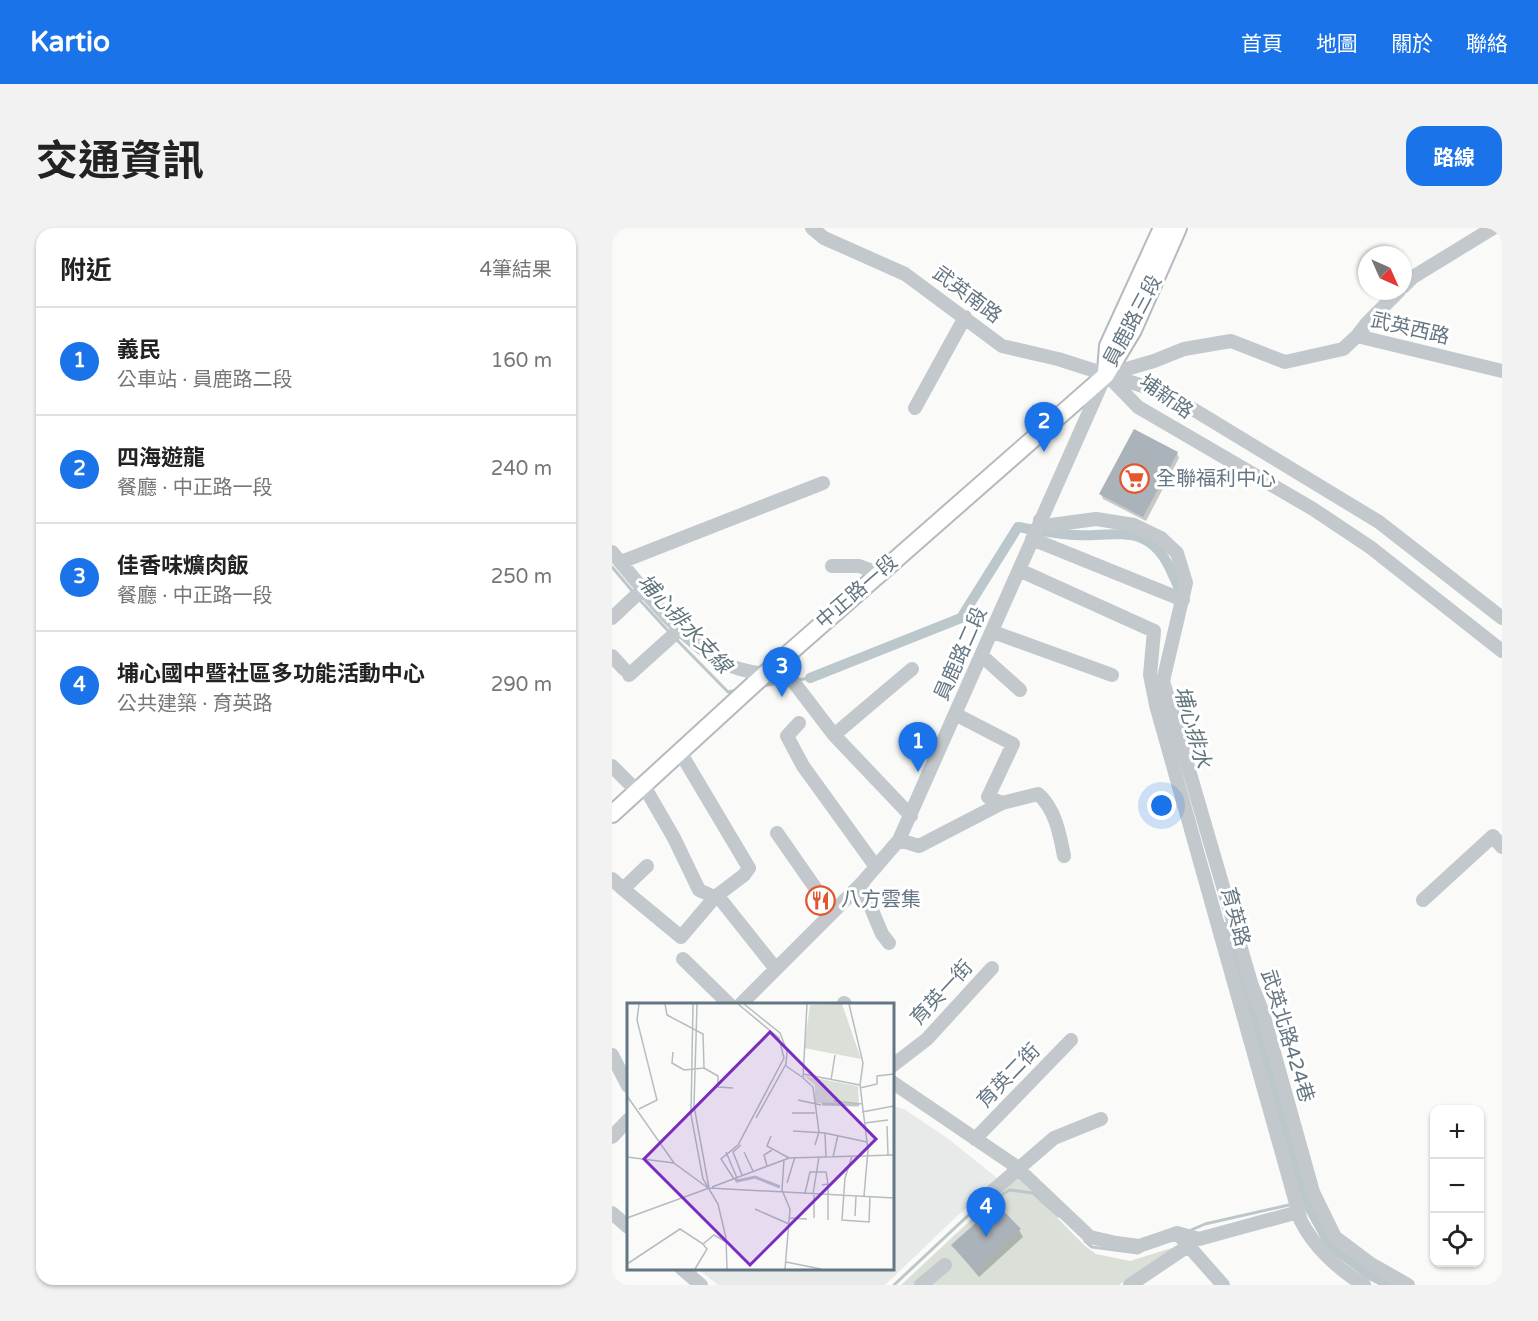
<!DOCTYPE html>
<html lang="zh-TW">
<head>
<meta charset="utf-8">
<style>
  :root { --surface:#fff; --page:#f2f2f2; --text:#222; --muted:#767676; --line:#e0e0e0; --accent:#1a73e8 }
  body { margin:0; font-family:"Varela Round","Noto Sans TC",sans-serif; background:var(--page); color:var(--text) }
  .controls { position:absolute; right:18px; bottom:18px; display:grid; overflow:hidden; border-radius:12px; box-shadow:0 2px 4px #0004 }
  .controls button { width:54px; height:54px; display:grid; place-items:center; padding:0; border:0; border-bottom:2px solid var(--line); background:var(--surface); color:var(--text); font:30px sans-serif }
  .compass { position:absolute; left:746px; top:18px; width:54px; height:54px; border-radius:50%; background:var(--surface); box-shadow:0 2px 4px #0004; rotate:135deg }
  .you { position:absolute; left:550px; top:578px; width:21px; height:21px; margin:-15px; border:4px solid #fff; border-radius:50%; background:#1a73e8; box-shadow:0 0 0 9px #1a73e833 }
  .badge { display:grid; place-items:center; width:39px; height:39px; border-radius:50%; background:var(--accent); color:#fff; font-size:20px; font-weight:700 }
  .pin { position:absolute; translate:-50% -50px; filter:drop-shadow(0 2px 3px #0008) }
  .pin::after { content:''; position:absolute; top:32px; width:21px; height:18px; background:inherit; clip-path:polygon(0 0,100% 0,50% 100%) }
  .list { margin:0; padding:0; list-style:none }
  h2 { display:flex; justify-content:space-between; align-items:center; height:78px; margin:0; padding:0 24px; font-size:26px }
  h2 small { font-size:20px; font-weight:400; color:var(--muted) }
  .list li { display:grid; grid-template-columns:39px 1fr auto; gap:18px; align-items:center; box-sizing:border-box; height:108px; padding:0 24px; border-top:2px solid var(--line) }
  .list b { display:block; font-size:22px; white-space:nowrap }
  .list p { margin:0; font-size:20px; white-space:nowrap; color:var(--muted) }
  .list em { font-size:20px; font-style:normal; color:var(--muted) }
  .icon { flex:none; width:33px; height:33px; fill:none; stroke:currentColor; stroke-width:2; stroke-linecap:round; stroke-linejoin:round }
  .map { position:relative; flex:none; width:890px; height:1057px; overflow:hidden; border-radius:18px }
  header { display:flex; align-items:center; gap:36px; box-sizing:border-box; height:84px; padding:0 30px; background:var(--accent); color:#fff }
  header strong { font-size:28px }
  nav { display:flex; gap:33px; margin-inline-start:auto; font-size:21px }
  .intro { display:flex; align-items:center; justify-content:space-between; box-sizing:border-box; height:144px; padding:0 36px }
  h1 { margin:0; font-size:42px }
  .button { padding:15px 27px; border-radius:18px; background:var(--accent); color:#fff; font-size:21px; font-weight:700 }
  main { display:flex; gap:36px; padding:0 36px }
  aside { flex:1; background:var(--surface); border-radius:18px; box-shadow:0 2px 4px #0004 }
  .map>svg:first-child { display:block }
  .built { fill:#e8e9e9 }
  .green { fill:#dadfd7 }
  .shadow { fill:#0003 }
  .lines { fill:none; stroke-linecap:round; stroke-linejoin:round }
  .stream { stroke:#bbc7cb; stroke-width:3 }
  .canal { stroke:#bbc7cb; stroke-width:10 }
  .building { fill:#aab3b9 }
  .major-casing { stroke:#b5babe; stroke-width:20 }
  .minor { stroke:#c3c8cc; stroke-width:14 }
  .major { stroke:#fff; stroke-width:16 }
  .labels { text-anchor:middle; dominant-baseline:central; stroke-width:6; stroke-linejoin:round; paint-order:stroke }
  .street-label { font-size:20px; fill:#657683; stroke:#fff }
  .poi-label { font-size:20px; fill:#657683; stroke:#fff; text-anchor:start }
  .water-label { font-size:21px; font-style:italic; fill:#60757c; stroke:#fff }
  .inset-river { fill:none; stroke:#bbc7cb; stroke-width:3 }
  .inset-road { fill:none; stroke:#b5bdc2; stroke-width:1.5 }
  .view { fill:#7b2cbf; fill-opacity:0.15; stroke:#7b2cbf; stroke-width:3 }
  .inset-edge { fill:none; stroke:#657683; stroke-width:3 }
</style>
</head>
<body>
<header>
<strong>Kartio</strong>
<nav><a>首頁</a><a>地圖</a><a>關於</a><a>聯絡</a></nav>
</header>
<div class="intro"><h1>交通資訊</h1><a class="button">路線</a></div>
<main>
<aside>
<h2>附近<small>4筆結果</small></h2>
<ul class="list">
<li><span class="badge">1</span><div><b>義民</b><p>公車站 · 員鹿路二段</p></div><em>160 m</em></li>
<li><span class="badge">2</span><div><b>四海遊龍</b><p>餐廳 · 中正路一段</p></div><em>240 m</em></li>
<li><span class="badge">3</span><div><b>佳香味爌肉飯</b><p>餐廳 · 中正路一段</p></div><em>250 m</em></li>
<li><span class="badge">4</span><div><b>埔心國中暨社區多功能活動中心</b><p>公共建築 · 育英路</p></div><em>290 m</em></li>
</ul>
</aside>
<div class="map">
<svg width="890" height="1057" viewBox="0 0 890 1057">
  <rect width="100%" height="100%" fill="#fafaf8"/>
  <path class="built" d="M281 878 292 881 338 912 385 950 273 1057H106L86 1041 280 1040Z"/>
  <path class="green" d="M405 949 473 1018 484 1026 518 1033 563 1019 507 1057H289Z"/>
  <path class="shadow" d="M565 225 567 230 534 293 491 271 489 266Z
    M407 1002 411 1009 367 1049 341 1018Z"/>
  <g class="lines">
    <path class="stream" d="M0 339 22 365
      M26 370 58 405
      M63 410 116 464 126 462
      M186 452 198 450
      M150 458 173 454
      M577 1003 593 996 681 976
      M473 1013 480 1019 526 1025 530 1023
      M282 1057 363 981 398 962 421 965 446 988"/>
    <path class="canal" d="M198 450 349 390 406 299C424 302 443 306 462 307 506 309 538 293 560 345 564 354 569 361 566 371
      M616 698 691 968 718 1017 756 1046 778 1057"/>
  </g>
  <path class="building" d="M522 201 566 224 531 289 487 266Z
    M385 976 409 1001 363 1043 339 1017Z"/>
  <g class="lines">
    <defs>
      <path id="major" d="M494 144 496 118 550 0
        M0 586 152 447 494 147 521 102 566 0"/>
    </defs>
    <use href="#major" class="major-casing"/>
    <path class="minor" d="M200 0 212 10 293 46 390 118 446 131 556 166 767 294 890 390
      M791 59 801 49 881 0
      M745 108 755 95 787 63
      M494 147 542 133 572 121 619 113 673 134 731 121 745 108 890 143
      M496 148 526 179 701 281 758 319 890 423
      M303 180 353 89
      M428 292 439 297 484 291 522 297 549 310 565 325 574 355 551 453 640 758 651 785 701 964 723 1009 759 1036 796 1057
      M420 311 571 372
      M0 324C33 363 65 407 110 434 128 444 157 447 177 448L222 507 299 588
      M9 334 211 255
      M220 338H247L266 345
      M407 342 542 403 538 447 544 477 689 993C702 1019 727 1042 752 1057
      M0 390 31 361
      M381 404 500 447
      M0 428 12 441
      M370 428 408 462
      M17 447 67 402
      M343 486 401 516 376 569 390 575
      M187 495 175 508 191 538 264 639
      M222 507 300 441
      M0 538 25 563
      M32 558 62 610 87 662 109 672 164 741
      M165 605 220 684
      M287 612 307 618 390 575 426 566C443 580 448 607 452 628
      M35 638 11 661 69 709 103 669 132 647 137 640 68 524
      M0 651 11 661
      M249 656 270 706 277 715
      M811 672 881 608 890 619
      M71 731 117 776
      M232 775 233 776
      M129 776 249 656 287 612 493 148
      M0 827 16 858
      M280 838 315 811 380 740
      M280 854 402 937 478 1009 504 1015 527 1018 565 1005 611 1057
      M0 909 16 892
      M363 911 459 812
      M376 967 442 910 489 891
      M0 985 16 999
      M565 1005 587 1011 686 984
      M69 1040 89 1057
      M309 1057 333 1037
      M518 1057 576 1018"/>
    <use href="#major" class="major"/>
  </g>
  <defs>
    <symbol id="supermarket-ring" viewBox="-11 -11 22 22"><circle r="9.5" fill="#fff" stroke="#e4572e" stroke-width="1.5"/><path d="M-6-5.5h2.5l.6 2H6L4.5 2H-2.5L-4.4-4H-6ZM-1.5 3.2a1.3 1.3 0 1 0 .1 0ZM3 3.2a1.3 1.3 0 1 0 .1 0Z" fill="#e4572e"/></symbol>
    <symbol id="restaurant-ring" viewBox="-11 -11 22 22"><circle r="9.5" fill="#fff" stroke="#e4572e" stroke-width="1.5"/><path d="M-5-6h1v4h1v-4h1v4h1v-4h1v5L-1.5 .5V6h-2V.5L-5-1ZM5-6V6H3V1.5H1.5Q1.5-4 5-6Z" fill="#e4572e"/></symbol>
  </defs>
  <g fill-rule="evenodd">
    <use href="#supermarket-ring" x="506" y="234" width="33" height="33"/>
    <use href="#restaurant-ring" x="192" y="656" width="33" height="33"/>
  </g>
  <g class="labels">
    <g class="street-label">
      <text transform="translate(355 67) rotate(37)">武英南路</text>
      <text transform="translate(521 93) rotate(-62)">員鹿路三段</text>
      <text transform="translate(798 101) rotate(13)">武英西路</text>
      <text transform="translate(554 169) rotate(35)">埔新路</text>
      <text transform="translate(245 364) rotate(-41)">中正路一段</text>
      <text transform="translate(349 426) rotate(-66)">員鹿路二段</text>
      <text transform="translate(623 689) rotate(75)">育英路</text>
      <text transform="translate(330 765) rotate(-47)">育英一街</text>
      <text transform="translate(675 808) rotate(73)">武英北路424巷</text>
      <text transform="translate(397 848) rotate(-46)">育英二街</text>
    </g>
    <g class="poi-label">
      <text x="544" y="251">全聯福利中心</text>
      <text x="229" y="672">八方雲集</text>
    </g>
    <g class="water-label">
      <text transform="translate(72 396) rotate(47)">埔心排水支線</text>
      <text transform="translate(580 499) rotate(74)">埔心排水</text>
    </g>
  </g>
  <g transform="translate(15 775)">
    <rect width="267" height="267" fill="#fafaf8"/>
    <path d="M215 1 234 56 177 45 183 2ZM177 73 231 83 232 102 188 100V82Z" fill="#dadfd7"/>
    <path class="inset-river" d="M195 101 232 102M108 175 110 178 128 174 153 184"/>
    <path class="inset-road" d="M12 1 10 17 30 97 12 106M38 1 40 12 76 31 77 65 57 67 45 60 46 49M66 1 64 112 76 176 91 201 99 235 100 266M70 1 67 103 82 185M117 1 153 30 160 48 159 61 129 115M180 1 176 75 186 84 192 129 188 142M222 1 236 60 233 82 241 147 237 193M159 63 175 74M77 65 91 73V84L106 85M176 71 233 82M204 77 208 52M233 85 250 81V73L267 71M0 93 47 160 81 185M171 97 194 102M207 98 235 101M235 109 267 103M165 110H188M238 120 261 117M260 123 261 152M166 128 198 130 240 139M198 130 199 154M144 133 140 143 162 155M114 142 106 149 115 172M99 149 110 175M117 149 126 168M225 153 218 175 215 217 242 219 243 194M0 154 47 160M206 154 211 132M157 156 155 187 163 206 158 266M140 163 137 152 145 147M107 176 94 156 111 142 157 55 152 35 111 1M160 180 168 154M201 181V217M85 184 162 155 267 152M178 190 183 169H199L201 181 195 182M186 191 192 154M128 206 162 221M228 213 229 193M0 215 82 185 267 195M162 215 180 216M187 215V192M159 259 194 266M0 261 53 226 76 241 87 232 99 239M68 266 80 246 76 241"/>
    <path class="view" d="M143 29 249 136 123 262 17 156Z"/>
    <rect width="267" height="267" class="inset-edge"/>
  </g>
</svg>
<div class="controls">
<button>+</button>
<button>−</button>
<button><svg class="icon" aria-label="locate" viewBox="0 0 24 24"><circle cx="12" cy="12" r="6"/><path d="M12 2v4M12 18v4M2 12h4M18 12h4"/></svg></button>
</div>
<svg class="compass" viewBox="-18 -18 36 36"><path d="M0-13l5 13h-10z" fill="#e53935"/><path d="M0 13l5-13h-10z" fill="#767676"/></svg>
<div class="you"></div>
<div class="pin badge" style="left:306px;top:544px">1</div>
<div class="pin badge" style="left:432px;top:224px">2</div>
<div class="pin badge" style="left:170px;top:469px">3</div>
<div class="pin badge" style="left:374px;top:1009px">4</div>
</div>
</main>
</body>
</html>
